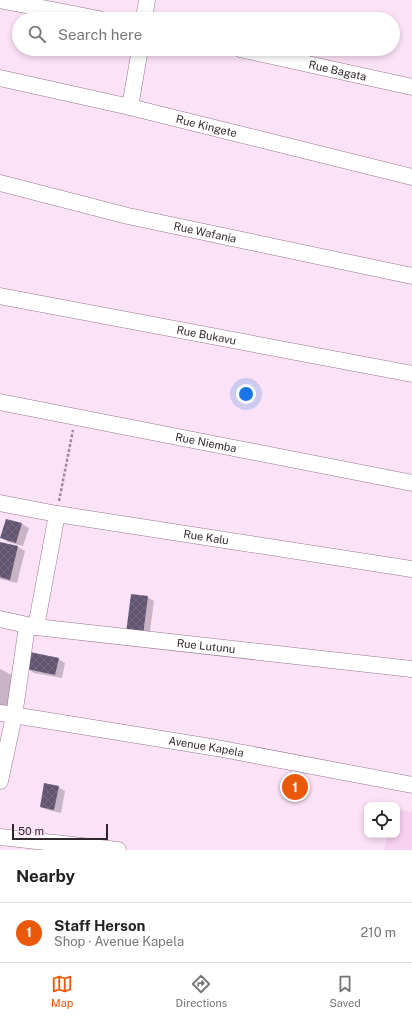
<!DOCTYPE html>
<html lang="en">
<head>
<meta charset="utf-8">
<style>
  :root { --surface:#fff; --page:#f6f6f6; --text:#222; --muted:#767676; --line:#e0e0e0; --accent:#ea580c }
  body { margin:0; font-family:"Public Sans",sans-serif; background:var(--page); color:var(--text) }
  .controls { position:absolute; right:12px; bottom:12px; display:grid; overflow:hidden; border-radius:8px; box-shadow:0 2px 6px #0003 }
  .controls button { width:36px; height:36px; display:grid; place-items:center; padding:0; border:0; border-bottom:1px solid var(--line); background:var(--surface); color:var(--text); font:20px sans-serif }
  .scale { position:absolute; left:12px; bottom:10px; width:96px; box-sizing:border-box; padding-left:4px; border:2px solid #322730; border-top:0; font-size:11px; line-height:14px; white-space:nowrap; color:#322730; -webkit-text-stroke:3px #fbe2f6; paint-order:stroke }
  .you { position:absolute; left:246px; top:394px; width:14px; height:14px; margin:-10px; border:3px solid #fff; border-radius:50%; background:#1a73e8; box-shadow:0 0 0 6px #1a73e833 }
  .badge { display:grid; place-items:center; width:26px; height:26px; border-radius:50%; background:var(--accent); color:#fff; font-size:13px; font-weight:700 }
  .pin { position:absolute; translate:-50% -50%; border:2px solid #fff; box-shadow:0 1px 4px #0006 }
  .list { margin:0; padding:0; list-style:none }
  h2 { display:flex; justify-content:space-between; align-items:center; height:52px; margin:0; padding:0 16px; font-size:17px }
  h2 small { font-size:13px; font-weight:400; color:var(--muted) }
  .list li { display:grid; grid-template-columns:26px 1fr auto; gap:12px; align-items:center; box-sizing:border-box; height:60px; padding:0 16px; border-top:1px solid var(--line) }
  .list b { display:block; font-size:15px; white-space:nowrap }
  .list p { margin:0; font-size:13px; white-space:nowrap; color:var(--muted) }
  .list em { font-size:13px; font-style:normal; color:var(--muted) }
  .icon { flex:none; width:22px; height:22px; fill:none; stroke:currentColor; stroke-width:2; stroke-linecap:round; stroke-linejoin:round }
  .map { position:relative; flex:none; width:412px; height:850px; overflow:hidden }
  .search { position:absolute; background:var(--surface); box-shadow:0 2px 6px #0003; left:12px; right:12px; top:12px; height:44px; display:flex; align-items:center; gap:10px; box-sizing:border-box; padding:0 14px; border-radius:22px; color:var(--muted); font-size:15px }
  .sheet { height:112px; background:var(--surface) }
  nav { display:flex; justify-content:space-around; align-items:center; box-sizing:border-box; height:56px; border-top:1px solid var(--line); background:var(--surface); font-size:11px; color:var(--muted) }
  nav a { display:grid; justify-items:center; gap:2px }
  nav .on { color:var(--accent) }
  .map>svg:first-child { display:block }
  .built { fill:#f7d1ef }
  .shadow { fill:#0003 }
  .building { fill:url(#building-cross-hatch) }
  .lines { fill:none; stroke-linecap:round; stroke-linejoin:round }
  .minor-casing { stroke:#94778e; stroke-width:17 }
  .path { stroke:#9e8b9a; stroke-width:2.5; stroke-dasharray:3 2; stroke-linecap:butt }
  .minor { stroke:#fff; stroke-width:16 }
  .labels { text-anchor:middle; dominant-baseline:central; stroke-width:4; stroke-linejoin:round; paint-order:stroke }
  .street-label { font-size:11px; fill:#322730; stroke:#fbe2f6 }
</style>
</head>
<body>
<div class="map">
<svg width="412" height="850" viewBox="0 0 412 850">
  <defs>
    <pattern id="building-cross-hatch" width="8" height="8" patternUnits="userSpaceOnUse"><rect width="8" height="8" fill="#615572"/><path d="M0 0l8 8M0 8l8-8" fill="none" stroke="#746a82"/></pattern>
  </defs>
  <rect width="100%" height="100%" fill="#fbe2f6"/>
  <path class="built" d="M397 809 412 812V850H384L387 835H397Z"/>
  <path class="shadow" d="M7 520 22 524 29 528 23 546 8 542 2 538Z
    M0 543 18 547 25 551 17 583 0 579Z
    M147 597 154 601 149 638 134 636Z
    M58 659 65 663 62 678 34 673 28 669Z
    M0 669 14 676 6 713 0 712Z
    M58 787 65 791 61 813 48 810 41 807Z"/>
  <path class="building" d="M6 519 22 523 16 543 0 538Z
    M0 542 18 546 10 580 0 577Z
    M131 594 148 596 143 635 126 633Z
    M30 652 59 658 55 675 27 669Z
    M44 783 59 786 54 810 40 807Z"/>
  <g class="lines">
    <defs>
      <g id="minor">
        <path d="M0 0 99 19"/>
        <path d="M144 19 147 0"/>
        <path id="s1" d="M240 49 412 87"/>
        <path id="s2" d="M0 78 130 107 412 177"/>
        <path d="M130 107 140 49"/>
        <path id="s3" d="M0 183 128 216 412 276"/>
        <path id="s4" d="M0 296 412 374"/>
        <path id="s5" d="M0 402 412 483"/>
        <path id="s6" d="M0 503 57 514 412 569"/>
        <path id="s7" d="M0 619 36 627 412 669"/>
        <path d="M36 627 57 514"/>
        <path id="s8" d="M0 713 217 748 412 785"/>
        <path d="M0 781 14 716 27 626"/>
        <path d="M0 837 118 850"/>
      </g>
    </defs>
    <use href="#minor" class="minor-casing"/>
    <path class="path" d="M59 501 73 430"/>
    <use href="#minor" class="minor"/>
  </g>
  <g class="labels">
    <g class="street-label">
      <text stroke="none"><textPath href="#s1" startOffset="100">Rue Bagata</textPath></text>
      <text stroke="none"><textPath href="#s2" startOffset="212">Rue Kingete</textPath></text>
      <text stroke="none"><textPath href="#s3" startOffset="211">Rue Wafania</textPath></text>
      <text stroke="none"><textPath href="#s4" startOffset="210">Rue Bukavu</textPath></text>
      <text stroke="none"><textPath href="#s5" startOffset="210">Rue Niemba</textPath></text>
      <text stroke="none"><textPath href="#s6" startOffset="209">Rue Kalu</textPath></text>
      <text stroke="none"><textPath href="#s7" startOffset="208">Rue Lutunu</textPath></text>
      <text stroke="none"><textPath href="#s8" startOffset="209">Avenue Kapela</textPath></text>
    </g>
  </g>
</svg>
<div class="controls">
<button><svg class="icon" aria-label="locate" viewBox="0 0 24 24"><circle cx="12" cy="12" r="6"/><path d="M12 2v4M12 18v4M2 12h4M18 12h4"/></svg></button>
</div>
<div class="scale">50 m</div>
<div class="you"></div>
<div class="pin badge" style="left:295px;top:787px">1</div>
<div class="search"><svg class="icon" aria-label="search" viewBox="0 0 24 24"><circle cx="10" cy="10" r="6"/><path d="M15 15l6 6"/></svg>Search here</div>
</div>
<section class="sheet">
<h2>Nearby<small></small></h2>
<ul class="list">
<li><span class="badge">1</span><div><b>Staff Herson</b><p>Shop · Avenue Kapela</p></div><em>210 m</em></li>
</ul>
</section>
<nav>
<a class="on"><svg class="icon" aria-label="map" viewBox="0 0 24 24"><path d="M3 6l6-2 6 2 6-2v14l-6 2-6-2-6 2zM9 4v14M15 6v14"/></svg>Map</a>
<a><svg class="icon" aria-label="directions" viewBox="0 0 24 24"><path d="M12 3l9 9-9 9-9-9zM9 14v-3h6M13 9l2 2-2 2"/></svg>Directions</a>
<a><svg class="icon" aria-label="saved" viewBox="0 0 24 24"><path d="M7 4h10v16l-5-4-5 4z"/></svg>Saved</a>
</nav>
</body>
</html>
